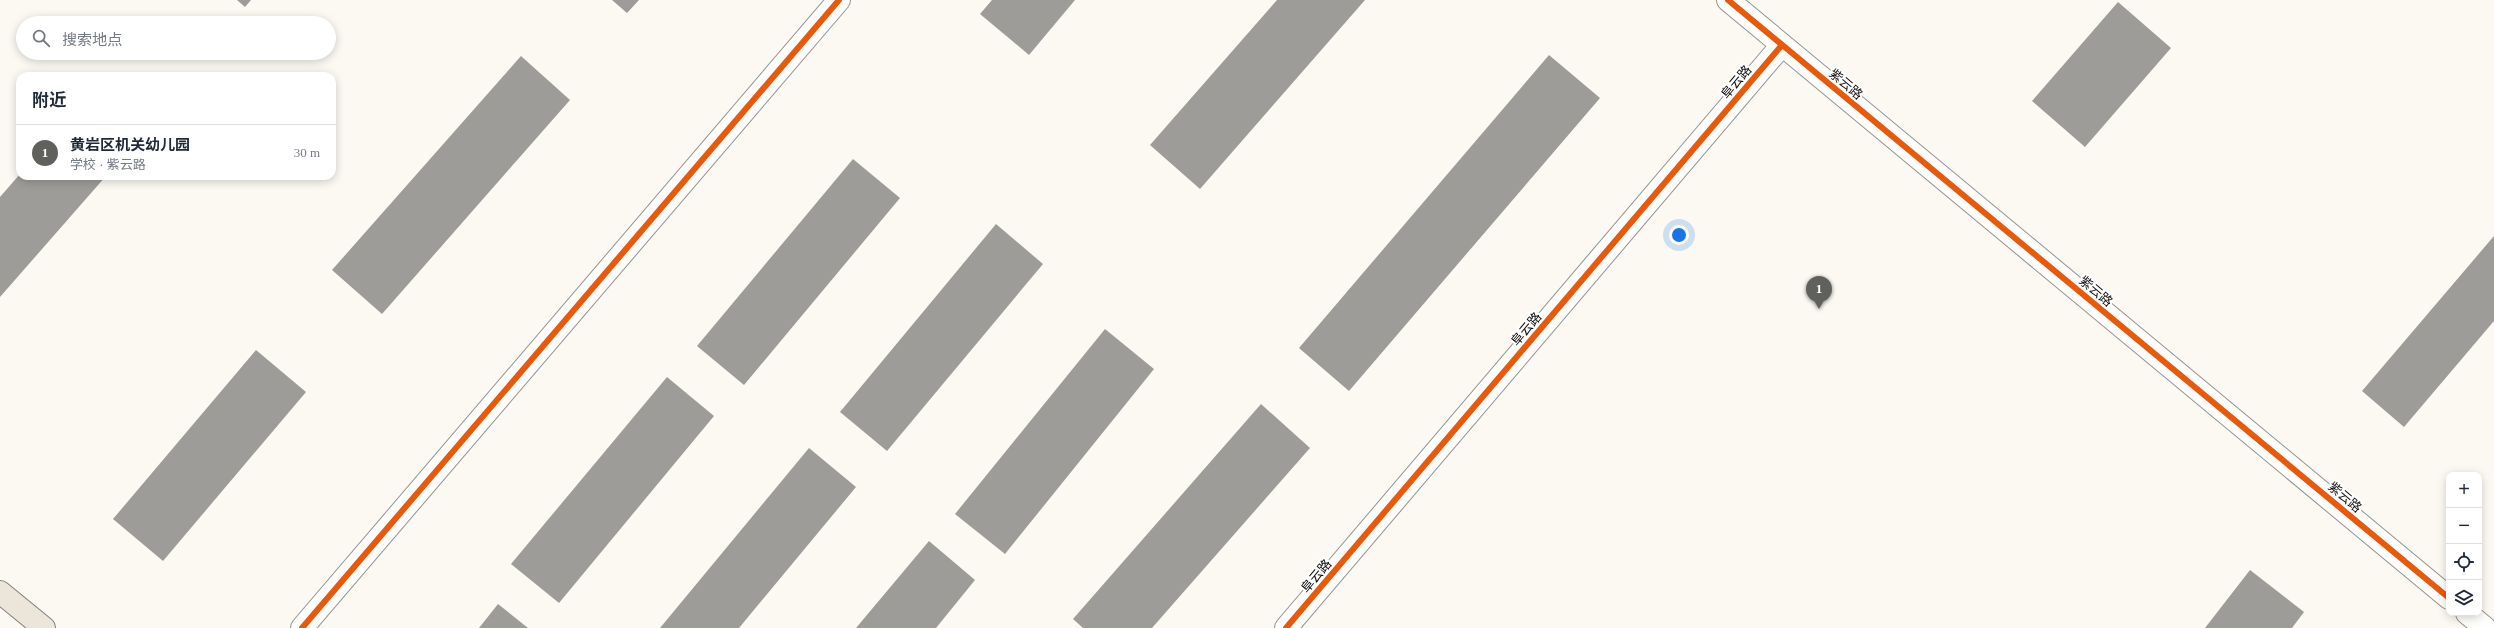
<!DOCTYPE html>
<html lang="zh">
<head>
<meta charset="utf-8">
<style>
  :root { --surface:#fff; --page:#f6f6f7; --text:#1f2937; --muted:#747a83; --line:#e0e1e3; --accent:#60605d }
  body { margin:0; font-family:"Times New Roman","Noto Sans SC",serif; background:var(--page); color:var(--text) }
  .controls { position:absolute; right:12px; bottom:12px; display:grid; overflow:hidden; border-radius:8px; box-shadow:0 2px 10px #0003 }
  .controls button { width:36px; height:36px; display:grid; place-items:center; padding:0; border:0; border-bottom:1px solid var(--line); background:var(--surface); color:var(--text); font:20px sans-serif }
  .you { position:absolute; left:1679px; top:235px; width:14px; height:14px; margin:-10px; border:3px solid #fff; border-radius:50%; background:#1a73e8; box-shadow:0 0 0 6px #1a73e833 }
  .badge { display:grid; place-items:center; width:26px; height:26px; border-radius:50%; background:var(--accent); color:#fff; font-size:13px; font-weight:700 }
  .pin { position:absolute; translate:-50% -33px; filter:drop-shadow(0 1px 2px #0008) }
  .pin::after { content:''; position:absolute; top:21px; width:14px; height:12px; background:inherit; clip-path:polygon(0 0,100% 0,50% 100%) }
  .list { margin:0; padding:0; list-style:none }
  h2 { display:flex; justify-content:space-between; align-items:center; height:52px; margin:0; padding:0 16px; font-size:17px }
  h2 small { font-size:13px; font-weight:400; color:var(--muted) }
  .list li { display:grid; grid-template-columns:26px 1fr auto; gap:12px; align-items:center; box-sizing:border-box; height:56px; padding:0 16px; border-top:1px solid var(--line) }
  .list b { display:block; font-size:15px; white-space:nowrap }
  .list p { margin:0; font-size:13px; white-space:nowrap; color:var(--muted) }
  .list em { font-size:13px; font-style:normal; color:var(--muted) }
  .icon { flex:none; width:22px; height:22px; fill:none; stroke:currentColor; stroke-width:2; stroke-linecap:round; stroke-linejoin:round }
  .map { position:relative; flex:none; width:2494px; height:628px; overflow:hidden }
  .search { position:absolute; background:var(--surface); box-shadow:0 2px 10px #0003; left:16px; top:16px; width:320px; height:44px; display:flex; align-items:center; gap:10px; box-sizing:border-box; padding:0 14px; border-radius:22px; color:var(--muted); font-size:15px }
  .panel { position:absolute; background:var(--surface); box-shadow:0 2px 10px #0003; left:16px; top:72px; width:320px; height:108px; border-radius:12px }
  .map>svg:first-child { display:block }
  .building { fill:#9e9c98 }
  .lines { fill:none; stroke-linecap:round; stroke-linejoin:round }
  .minor-casing { stroke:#949390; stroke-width:24 }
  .major-casing { stroke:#81817d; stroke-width:24 }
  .minor { stroke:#fefefd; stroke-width:22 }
  .major { stroke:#ece5d9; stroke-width:22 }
  .cycleway-casing { stroke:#fff; stroke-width:8 }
  .cycleway { stroke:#e8590c; stroke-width:6 }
  .labels { text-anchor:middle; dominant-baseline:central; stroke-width:4; stroke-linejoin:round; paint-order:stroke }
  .street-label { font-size:13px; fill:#0d0d0d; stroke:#fff }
</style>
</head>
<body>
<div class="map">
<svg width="2494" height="628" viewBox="0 0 2494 628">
  <rect width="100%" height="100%" fill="#fbf9f2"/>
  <path class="building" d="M237 0H251L245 7Z
    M612 0H639L627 13Z
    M992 0H1075L1029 55 980 14Z
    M1277 0H1365L1200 189 1150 145Z
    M2118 2 2171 48 2085 147 2032 101Z
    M1549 55 1600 98 1349 391 1299 348Z
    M521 56 570 100 382 314 332 270Z
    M853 159 900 198 744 385 697 346Z
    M20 174V176H106L0 297V197Z
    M996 224 1043 264 887 451 840 412Z
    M2494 236V321L2404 427 2362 391Z
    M1105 329 1154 369 1005 554 955 514Z
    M256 350 306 392 163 561 113 519Z
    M667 377 714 416 559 603 511 564Z
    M1261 404 1310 448 1152 628H1083L1073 619Z
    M809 448 856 487 739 628H660Z
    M929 541 975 580 936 628H856Z
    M2250 570 2304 612 2292 628H2205Z
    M498 604 528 628H479Z"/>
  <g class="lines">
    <defs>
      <path id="minor" d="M1728 0 2449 598
        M2467 613 2485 628
        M302 628 839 0
        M1286 628 1782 45"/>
      <path id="major" d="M0 592 44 628"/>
    </defs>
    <use href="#minor" class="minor-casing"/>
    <use href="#major" class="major-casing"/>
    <use href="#minor" class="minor"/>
    <use href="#major" class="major"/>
    <defs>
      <path id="cycleway" d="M1728 0 2449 598
        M302 628 839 0
        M1286 628 1782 45"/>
    </defs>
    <use href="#cycleway" class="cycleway-casing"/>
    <use href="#cycleway" class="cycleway"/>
  </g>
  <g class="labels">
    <g class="street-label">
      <text transform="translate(1736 82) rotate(-50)">阜云路</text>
      <text transform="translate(1846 84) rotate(40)">紫云路</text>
      <text transform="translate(2096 291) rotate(40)">紫云路</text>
      <text transform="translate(1526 329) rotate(-50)">阜云路</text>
      <text transform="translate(2345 497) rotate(40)">紫云路</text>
      <text transform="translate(1316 576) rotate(-50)">阜云路</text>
    </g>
  </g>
</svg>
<div class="controls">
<button>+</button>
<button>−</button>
<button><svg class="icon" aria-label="locate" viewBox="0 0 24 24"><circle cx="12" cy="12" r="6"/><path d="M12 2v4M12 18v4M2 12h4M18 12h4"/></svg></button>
<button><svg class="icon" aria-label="layers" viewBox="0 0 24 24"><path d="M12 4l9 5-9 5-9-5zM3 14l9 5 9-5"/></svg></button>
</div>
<div class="you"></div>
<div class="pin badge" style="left:1819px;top:309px">1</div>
<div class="search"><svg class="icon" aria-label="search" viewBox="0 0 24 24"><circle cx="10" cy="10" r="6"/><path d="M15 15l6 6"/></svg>搜索地点</div>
<section class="panel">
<h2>附近<small></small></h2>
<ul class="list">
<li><span class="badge">1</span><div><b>黄岩区机关幼儿园</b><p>学校 · 紫云路</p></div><em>30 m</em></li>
</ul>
</section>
</div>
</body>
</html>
